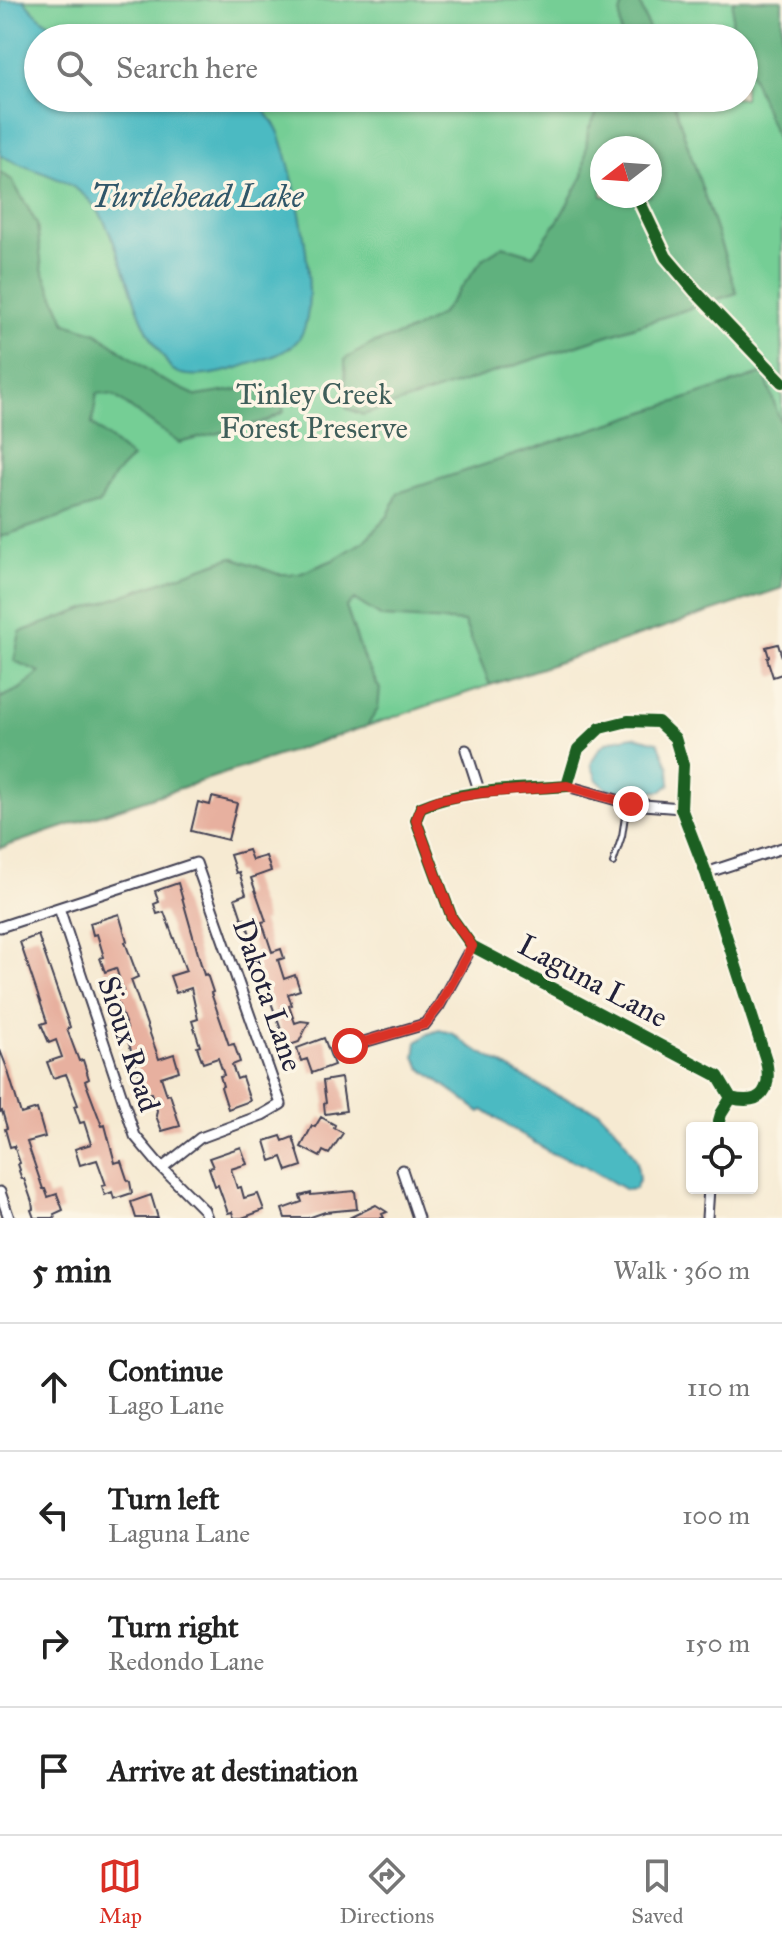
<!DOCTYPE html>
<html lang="en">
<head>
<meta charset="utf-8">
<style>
  :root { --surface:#fff; --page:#f6f6f6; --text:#222; --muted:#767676; --line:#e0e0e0; --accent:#d93025 }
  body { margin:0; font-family:"IM FELL Great Primer",serif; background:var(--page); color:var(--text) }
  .controls { position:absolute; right:24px; bottom:24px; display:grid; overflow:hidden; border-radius:8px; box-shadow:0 2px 6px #0004 }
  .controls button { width:72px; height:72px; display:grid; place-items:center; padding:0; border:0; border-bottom:2px solid var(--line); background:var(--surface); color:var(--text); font:40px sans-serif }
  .compass { position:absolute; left:590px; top:136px; width:72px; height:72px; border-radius:50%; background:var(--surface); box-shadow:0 2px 6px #0004; rotate:253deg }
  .stop { position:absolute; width:24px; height:24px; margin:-18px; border:6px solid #d93025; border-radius:50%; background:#fff }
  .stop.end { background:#d93025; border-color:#fff; box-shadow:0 2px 8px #0008 }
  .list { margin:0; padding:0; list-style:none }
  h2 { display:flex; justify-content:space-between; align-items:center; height:104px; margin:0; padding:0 32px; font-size:34px }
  h2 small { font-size:26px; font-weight:400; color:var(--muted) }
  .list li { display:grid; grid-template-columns:52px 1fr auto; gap:24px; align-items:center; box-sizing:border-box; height:128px; padding:0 32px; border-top:2px solid var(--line) }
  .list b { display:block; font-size:30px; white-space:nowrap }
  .list p { margin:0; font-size:26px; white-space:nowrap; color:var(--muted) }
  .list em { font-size:26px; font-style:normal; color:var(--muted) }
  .icon { flex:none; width:44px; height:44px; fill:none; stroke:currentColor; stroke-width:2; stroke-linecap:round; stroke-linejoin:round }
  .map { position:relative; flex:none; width:782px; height:1218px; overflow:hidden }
  .search { position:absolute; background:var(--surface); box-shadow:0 2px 6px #0004; left:24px; right:24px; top:24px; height:88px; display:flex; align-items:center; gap:20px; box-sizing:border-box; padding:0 28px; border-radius:44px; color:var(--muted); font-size:30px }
  .sheet { height:616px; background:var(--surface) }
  nav { display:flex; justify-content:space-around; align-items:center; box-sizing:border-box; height:112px; border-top:2px solid var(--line); background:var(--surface); font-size:22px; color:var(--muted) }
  nav a { display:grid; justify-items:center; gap:4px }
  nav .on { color:var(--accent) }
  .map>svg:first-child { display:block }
  .green { fill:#75ce95; stroke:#4c7868; stroke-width:2; fill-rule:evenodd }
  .forest { fill:#60b17e; stroke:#416a5c; stroke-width:2; fill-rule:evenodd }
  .water { fill:#4bbac2; stroke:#366e7e; stroke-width:2 }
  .building { fill:#e7b09f }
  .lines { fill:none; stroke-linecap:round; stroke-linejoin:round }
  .service-casing { stroke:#424052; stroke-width:8 }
  .minor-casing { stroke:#424052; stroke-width:13 }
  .service { stroke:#fff; stroke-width:4 }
  .minor { stroke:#fff; stroke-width:9 }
  .cycleway-casing { stroke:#fcf5e5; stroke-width:17 }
  .cycleway { stroke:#1b5e20; stroke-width:12 }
  .route { stroke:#d93025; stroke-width:10 }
  .labels { text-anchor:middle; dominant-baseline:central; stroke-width:7; stroke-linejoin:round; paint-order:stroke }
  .park-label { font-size:30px; fill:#3f5e5a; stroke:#fcf5e5 }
  .street-label { font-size:30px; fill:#22223b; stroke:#fcf5e5 }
  .water-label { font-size:32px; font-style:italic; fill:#30576a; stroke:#fcf5e5 }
</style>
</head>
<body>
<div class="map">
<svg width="782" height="1218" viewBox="0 0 782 1218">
  <rect width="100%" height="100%" fill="#fcf5e5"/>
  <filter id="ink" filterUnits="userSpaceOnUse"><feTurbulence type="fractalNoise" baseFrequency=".0125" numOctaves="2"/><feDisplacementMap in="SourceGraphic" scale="16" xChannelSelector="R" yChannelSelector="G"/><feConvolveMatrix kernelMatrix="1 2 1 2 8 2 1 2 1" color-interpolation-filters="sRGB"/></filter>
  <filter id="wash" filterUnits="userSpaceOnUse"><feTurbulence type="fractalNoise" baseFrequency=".006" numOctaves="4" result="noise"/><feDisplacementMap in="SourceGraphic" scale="32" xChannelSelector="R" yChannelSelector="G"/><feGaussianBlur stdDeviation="1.8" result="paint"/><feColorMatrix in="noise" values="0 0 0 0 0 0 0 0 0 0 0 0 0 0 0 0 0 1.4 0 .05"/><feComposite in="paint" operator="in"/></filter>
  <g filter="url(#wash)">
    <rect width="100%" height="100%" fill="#f6ead2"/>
    <path class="green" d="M0 0H782V588L0 848ZM38 38H744V98H38ZM602 148H650V196H602Z"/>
    <path class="forest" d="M624 0H639L652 38H621L620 14Z
      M733 0H782V153L744 56V38H737L732 26Z
      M605 98H672L737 293 363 415 346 408 345 359 372 344 411 331 441 314 484 258 503 246 533 255 559 219 583 176 588 130ZM650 148V196H602V148Z
      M0 172 12 180 37 224 42 269 66 323 97 333 160 379 197 396 254 387 279 393 284 412 266 421 179 443 113 395 97 393 92 424 132 458 114 476 99 504 0 537Z
      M764 373 782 426V588L490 685 464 622 382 617 355 600 346 607 364 660 380 689 378 709 367 726 0 848V698L20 689 40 672 14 661 20 632 232 557 278 574H299L333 560 364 541 388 516 398 493Z"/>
    <path class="water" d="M0 0H24C61 47 93 35 145 31 166 29 174 26 193 38H38V98H255C263 109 274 121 279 133 294 173 325 306 298 340 285 356 256 361 238 368 222 373 188 381 173 370 169 367 165 359 162 355 137 321 129 276 112 238 106 225 101 212 91 202 67 175 30 172 0 155Z
      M634 736 658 742 669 767 670 784 662 791 631 792 607 789 597 780 591 764C601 740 610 740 634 736Z
      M439 1030 452 1033 468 1045 556 1095 599 1111 620 1133 637 1161 639 1180 635 1189 626 1190 582 1164 551 1153 483 1110 480 1112 421 1068 415 1057 417 1042 428 1034Z"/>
    <g id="blocks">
      <path class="building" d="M778 644 782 657V674L773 677 767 658 769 657 766 647Z
        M212 797 237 803 228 840 191 831 198 802 210 805Z
        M248 850 252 860 266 856 271 871 251 878 266 921 262 922 272 952 281 949 284 958 278 960 284 979 295 975 300 990 288 994 292 1005 289 1006 295 1023 301 1021 309 1022 299 1042 287 1046 254 956H257L245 919H242L235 898 246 894 239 872 236 873 230 855Z
        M178 883 204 975 207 974 213 992 211 993 229 1045 234 1044 240 1062 232 1065 237 1079 242 1077 250 1101 228 1109 221 1087 223 1086 220 1076 224 1075 218 1058 203 1063 197 1047 200 1046 192 1021 198 1019 191 988 176 993 170 976 186 971 164 912 157 914 154 904 159 902 155 891Z
        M119 914 127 941 125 942 138 977 131 980 159 1059 174 1054 179 1071 161 1077 167 1095 170 1094 180 1126 162 1131 156 1116 157 1110 151 1093 146 1095 124 1029 127 1028 114 993 123 990 116 968 105 972 100 958 104 957 97 934 93 935 90 923Z
        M38 935 70 1027 67 1029 79 1061 83 1060 89 1079 85 1081 102 1126 105 1125 115 1163 121 1161 127 1179 130 1182 132 1193 114 1199 112 1192 105 1195 102 1186 106 1185 97 1160 80 1165 75 1149 91 1144 84 1122 80 1123 74 1106 78 1105 66 1074 53 1078 47 1062 62 1057 56 1040 49 1043 41 1024 47 1022 20 942Z
        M324 1038 334 1065 312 1073 307 1059 301 1061 297 1048Z
        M0 1050 7 1068 21 1114 37 1109 45 1137 27 1142 43 1189H45L48 1197 57 1194 63 1210 54 1214 55 1218H34L31 1210 33 1209 32 1202 24 1179H22L19 1171 20 1170 18 1164 20 1163 14 1146 10 1147 5 1129 7 1128 2 1111 0 1112Z
        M341 1078 346 1111 325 1114 324 1104 326 1103 323 1081Z
        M321 1117 335 1125 334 1128 343 1133 329 1154 323 1151 320 1157 301 1147 312 1126 315 1127Z
        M281 1136 283 1141 293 1137 302 1166 287 1171 282 1157 271 1161 265 1141Z
        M241 1147 247 1164 231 1169 237 1188 241 1187 244 1198 258 1194 264 1210 242 1218H234L232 1212 228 1213 218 1185 215 1186 209 1168 213 1167 209 1158Z
        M355 1191 357 1209 325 1212 308 1218H285L282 1209 302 1202 300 1196 311 1193V1195Z
        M151 1195 158 1218H136L131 1202Z
        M376 1205 387 1212 382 1214 384 1218H349Z"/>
    </g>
  </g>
  <g filter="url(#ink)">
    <use href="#blocks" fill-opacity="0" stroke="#424052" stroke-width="2"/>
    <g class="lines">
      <defs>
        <path id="service" d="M613 863 622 836 627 803"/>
        <path id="minor" d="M466 750 480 793
          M567 786 631 804 681 808
          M706 873 782 848
          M59 908 135 1136 162 1168 204 1210 207 1218
          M0 927 196 863 281 1104 262 1115 200 1138 162 1168
          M350 1046 425 1024 439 1006 472 946
          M717 1128 721 1114 731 1098 718 1076 472 946 452 918 416 820 421 807C465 788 519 790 567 786L578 749 600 728 628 721 658 722 675 738 683 765 681 808 706 873 766 1060C772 1089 763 1106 731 1098
          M402 1170 418 1218
          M0 1192 9 1218
          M707 1218 709 1188"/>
      </defs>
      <use href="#service" class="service-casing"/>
      <use href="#minor" class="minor-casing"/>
      <use href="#service" class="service"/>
      <use href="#minor" class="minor"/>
      <defs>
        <path id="cycleway" d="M637 196 666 257 695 291 782 382
          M717 1128 721 1114 731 1098 718 1076 472 946 452 918 416 820 421 807C465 788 519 790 567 786L578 749 600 728 628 721 658 722 675 738 683 765 681 808 706 873 766 1060C772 1089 763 1106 731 1098"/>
      </defs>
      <use href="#cycleway" class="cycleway-casing"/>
      <use href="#cycleway" class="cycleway"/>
    </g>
  </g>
  <g class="lines" filter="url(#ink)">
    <path class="route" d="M350 1046 425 1024 439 1006 472 946 452 918 416 820 421 807 438 800 480 793 567 786 631 804"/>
  </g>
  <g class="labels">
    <g class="park-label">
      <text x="314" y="394">Tinley Creek<tspan x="314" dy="34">Forest Preserve</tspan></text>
    </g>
    <g class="street-label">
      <text transform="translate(593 981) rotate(28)">Laguna Lane</text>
      <text transform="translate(268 995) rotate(71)">Dakota Lane</text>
      <text transform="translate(129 1044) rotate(72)">Sioux Road</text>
    </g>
    <g class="water-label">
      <text x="197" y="196">Turtlehead Lake</text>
    </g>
  </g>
</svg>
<div class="controls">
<button><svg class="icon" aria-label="locate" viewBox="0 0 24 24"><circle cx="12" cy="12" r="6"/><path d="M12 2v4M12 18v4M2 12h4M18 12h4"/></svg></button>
</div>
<svg class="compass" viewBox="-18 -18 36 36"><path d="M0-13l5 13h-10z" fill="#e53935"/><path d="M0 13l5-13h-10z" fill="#767676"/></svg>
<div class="stop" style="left:350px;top:1046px"></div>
<div class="stop end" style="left:631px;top:804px"></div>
<div class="search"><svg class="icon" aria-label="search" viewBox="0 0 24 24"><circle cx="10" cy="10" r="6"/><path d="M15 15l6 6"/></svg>Search here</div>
</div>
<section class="sheet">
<h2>5 min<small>Walk · 360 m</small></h2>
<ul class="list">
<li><svg class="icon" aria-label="ahead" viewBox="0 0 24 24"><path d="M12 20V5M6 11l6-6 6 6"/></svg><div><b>Continue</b><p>Lago Lane</p></div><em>110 m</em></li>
<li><svg class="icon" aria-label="left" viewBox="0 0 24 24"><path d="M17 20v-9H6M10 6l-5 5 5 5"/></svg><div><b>Turn left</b><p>Laguna Lane</p></div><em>100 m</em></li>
<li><svg class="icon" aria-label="right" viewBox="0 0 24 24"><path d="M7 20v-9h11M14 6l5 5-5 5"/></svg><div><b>Turn right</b><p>Redondo Lane</p></div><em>150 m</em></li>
<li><svg class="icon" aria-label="arrive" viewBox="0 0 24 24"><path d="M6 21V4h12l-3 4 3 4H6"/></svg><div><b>Arrive at destination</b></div></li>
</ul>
</section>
<nav>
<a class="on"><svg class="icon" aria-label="map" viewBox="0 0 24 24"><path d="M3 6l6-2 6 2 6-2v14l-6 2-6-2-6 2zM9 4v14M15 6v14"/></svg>Map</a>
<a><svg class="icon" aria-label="directions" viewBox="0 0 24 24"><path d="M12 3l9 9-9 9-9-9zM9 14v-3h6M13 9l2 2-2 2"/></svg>Directions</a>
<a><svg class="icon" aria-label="saved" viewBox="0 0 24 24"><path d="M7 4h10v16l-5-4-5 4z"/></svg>Saved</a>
</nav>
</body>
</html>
